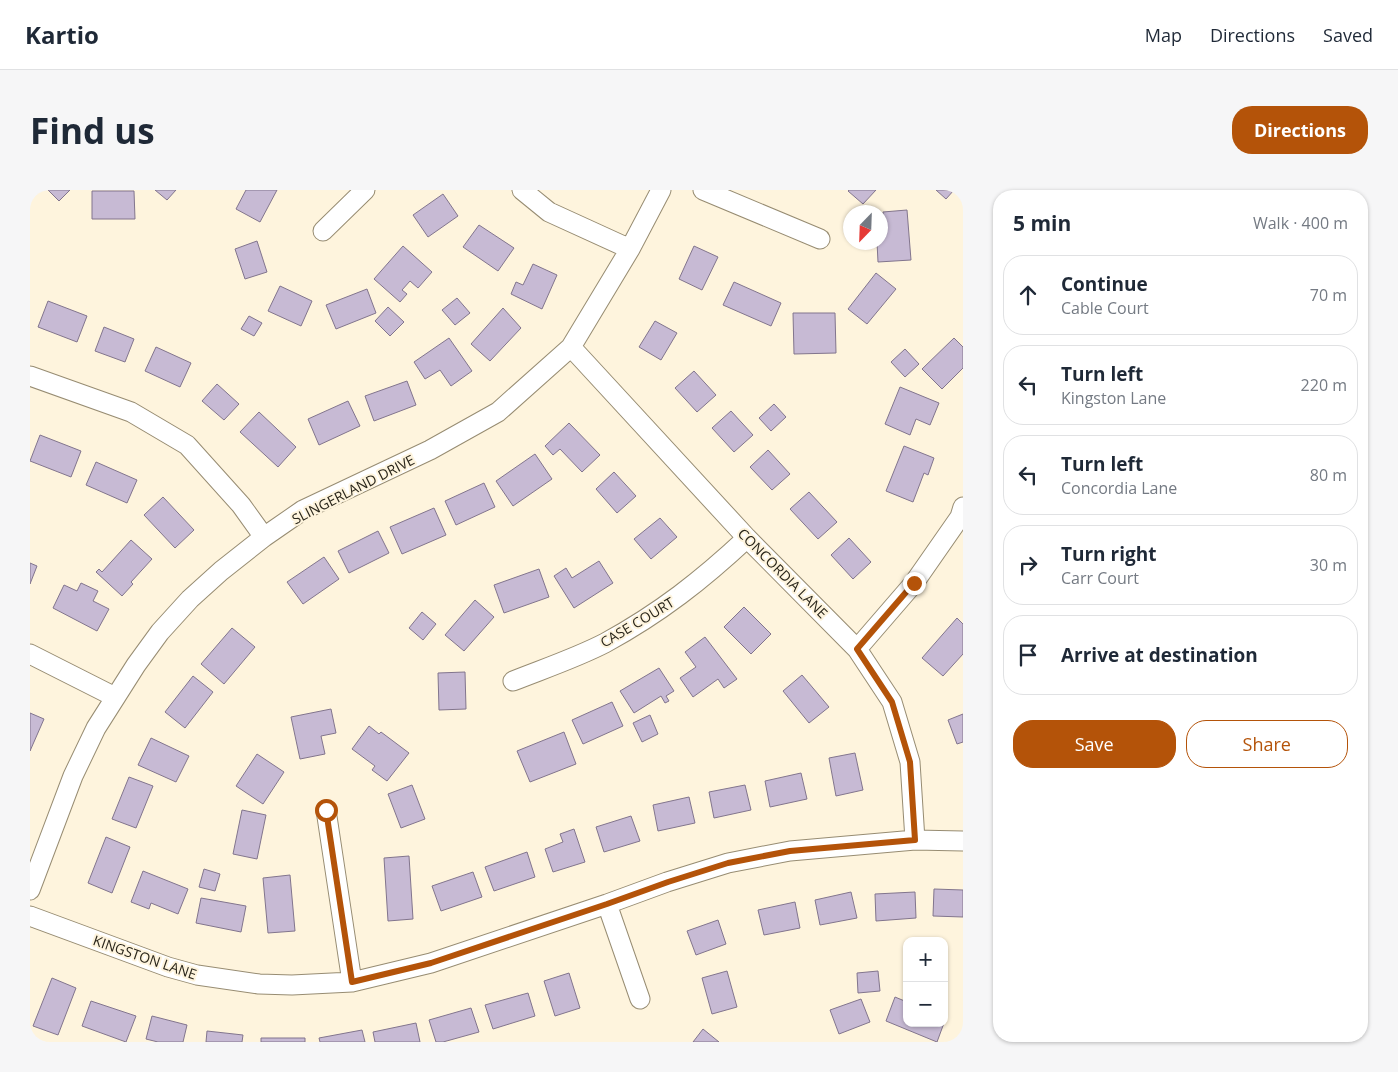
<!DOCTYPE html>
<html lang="en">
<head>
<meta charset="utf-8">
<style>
  :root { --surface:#fff; --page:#f6f6f7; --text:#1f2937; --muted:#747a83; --line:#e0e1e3; --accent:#b45309 }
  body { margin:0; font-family:"Open Sans",sans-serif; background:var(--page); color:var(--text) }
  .controls { position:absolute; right:15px; bottom:15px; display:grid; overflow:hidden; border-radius:10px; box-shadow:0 1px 4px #0004 }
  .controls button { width:45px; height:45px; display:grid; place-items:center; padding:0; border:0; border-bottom:1px solid var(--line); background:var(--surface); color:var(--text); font:25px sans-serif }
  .compass { position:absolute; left:813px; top:15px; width:45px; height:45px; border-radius:50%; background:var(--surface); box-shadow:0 1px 4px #0004; rotate:203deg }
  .stop { position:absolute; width:15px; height:15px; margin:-11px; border:4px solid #b45309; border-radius:50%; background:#fff }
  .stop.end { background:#b45309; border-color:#fff; box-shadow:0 1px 5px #0008 }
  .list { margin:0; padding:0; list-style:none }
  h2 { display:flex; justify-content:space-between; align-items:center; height:65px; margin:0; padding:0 20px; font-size:21px }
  h2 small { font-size:16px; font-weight:400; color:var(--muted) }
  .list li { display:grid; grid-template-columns:32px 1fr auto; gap:15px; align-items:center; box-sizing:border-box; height:80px; margin:0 10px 10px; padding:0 10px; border:1px solid var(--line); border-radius:20px }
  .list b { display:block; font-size:19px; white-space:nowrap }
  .list p { margin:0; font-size:16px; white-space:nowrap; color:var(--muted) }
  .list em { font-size:16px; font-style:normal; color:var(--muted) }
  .actions { display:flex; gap:10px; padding:15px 20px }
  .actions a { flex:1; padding:11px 0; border:1px solid var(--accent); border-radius:20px; text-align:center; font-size:18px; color:var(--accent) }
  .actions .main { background:var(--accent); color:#fff }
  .icon { flex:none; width:28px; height:28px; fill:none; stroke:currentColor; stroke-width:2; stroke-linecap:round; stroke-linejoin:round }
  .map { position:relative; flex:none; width:933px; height:852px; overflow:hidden; border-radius:20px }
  header { display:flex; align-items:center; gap:30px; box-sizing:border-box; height:70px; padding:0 25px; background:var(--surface); border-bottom:1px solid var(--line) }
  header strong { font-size:24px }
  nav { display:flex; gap:28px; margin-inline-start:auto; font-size:18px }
  .intro { display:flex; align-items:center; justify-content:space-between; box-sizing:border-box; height:120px; padding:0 30px }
  h1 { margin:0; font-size:35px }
  .button { padding:12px 22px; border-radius:20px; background:var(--accent); color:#fff; font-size:18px; font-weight:700 }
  main { display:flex; gap:30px; padding:0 30px }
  aside { flex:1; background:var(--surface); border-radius:20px; box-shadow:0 1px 4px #0004 }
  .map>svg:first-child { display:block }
  .building { fill:#c7bad4; stroke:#82758d }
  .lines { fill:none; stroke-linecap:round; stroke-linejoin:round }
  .minor-casing { stroke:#978c72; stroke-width:21 }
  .minor { stroke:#fff; stroke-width:19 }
  .route { stroke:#b45309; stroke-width:6 }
  .labels { text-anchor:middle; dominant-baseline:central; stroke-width:4; stroke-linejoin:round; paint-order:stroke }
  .street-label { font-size:14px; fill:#2a261b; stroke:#fef4dd }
</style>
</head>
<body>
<header>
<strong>Kartio</strong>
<nav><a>Map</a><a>Directions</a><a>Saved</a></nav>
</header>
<div class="intro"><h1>Find us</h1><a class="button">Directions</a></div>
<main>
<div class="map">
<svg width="933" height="852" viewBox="0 0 933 852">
  <rect width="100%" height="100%" fill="#fef4dd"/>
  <path class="building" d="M18 0H40L29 11Z
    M125 0H146L137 10Z
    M216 0H247L230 32 206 19Z
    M819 0H846L833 14 818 1Z
    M906 0H924L916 9Z
    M62 1H104L105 29H62Z
    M413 4 428 26 398 47 383 25Z
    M877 20 881 70 848 72 847 52H851V47H854L853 22Z
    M449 35 484 58 468 81 433 57Z
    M227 51 237 82 215 89 205 59Z
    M373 56 402 82 388 98 380 91 372 100 377 104 370 112 344 89Z
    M664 56 688 67 672 100 649 89Z
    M503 74 527 85 512 119 481 104 486 92 493 95Z
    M846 83 866 99 837 134 818 119Z
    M704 92 751 113 741 136 693 115Z
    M250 96 282 111 271 136 238 121Z
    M337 99 346 123 306 139 296 115Z
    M427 108 440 123 425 135 412 120Z
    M18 111 57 126 47 152 8 137Z
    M358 117 374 132 360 146 345 131Z
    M473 118 491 138 460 171 441 154Z
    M763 123H805L806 163 764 164Z
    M219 126 232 133 224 146 211 139Z
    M625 131 647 143 631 170 609 157Z
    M74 137 104 149 95 172 65 161Z
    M419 148 442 181 421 196 410 180 395 189 384 172Z
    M924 148 933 157V178L912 199 892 179Z
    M126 157 161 173 150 197 115 181Z
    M875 159 889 174 875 187 861 172Z
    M664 181 686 205 667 222 645 198Z
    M377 191 386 215 344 231 335 206Z
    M187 194 209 214 194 230 172 211Z
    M870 197 909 213 900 235 886 229 880 245 855 234Z
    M318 211 330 236 289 255 278 229Z
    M744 214 756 227 741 241 729 228Z
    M701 221 723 245 704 262 682 238Z
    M229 222 266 257 248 277 210 242Z
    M539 233 570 265 552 282 530 259 523 265 515 256Z
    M10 245 51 261 41 287 0 271Z
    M874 256 904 268 898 285 894 283 883 312 856 301Z
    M738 260 760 284 742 300 720 277Z
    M505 264 522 289 483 316 466 291Z
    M66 272 107 290 97 313 56 295Z
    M584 282 606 306 587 323 566 299Z
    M454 293 465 317 426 335 415 311Z
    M779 302 807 332 788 349 760 319Z
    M133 307 164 340 145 358 114 325Z
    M404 318 416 345 372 364 360 337Z
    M630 328 647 347 621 369 604 349Z
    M348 341 359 363 319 383 308 361Z
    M819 348 841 372 823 389 801 365Z
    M101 350 122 369 101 392 103 394 92 406 66 382 69 379 72 382Z
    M294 367 309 389 273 414 257 392Z
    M569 371 583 393 544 418 524 386 536 378 542 388Z
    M0 373 7 376 0 394Z
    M509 379 519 407 474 423 464 395Z
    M51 393 68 401 63 411 79 419 67 441 23 418 34 395 47 401Z
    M445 410 464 427 434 461 415 445Z
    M714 417 741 444 721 464 694 437Z
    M392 422 406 434 393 450 379 438Z
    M927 428 933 434V464L913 486 892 468Z
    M202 438 225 457 194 494 171 474Z
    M675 447 707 489 694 498 688 489 663 507 650 488 666 477 655 462Z
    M629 478 644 501 636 506 639 511 635 513 631 506 604 523 590 501Z
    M435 482 436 519 409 520 408 483Z
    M772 485 799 517 779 533 753 501Z
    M163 486 183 502 155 538 135 522Z
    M582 512 593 536 553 554 542 530Z
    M301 519 306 543 291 546 295 564 270 569 261 527Z
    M0 523 14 529 0 561Z
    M933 524V552L927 554 918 530Z
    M620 525 628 544 612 552 603 533Z
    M339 536 349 544 351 542 379 563 357 591 342 580 345 576 322 559Z
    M534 542 546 574 500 592 487 561Z
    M121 548 159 566 146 592 108 575Z
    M825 563 833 600 806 606 799 568Z
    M227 564 254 582 233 614 206 596Z
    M771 583 777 609 740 617 735 591Z
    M99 587 123 596 106 638 82 629Z
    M382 595 395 629 371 638 358 604Z
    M715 595 721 620 684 628 679 602Z
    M659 607 665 633 628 641 623 615Z
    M212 620 236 625 227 669 203 664Z
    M601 626 610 651 574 662 566 637Z
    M544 639 555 672 523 682 515 659 533 652 530 644Z
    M76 647 100 657 82 703 58 693Z
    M497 662 505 687 464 701 455 677Z
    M379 666 383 729 358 731 354 668Z
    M174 679 190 684 185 701 169 697Z
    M113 681 158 699 148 724 121 713 119 719 101 712Z
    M443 682 452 707 411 721 402 696Z
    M260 685 265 741 238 743 233 688Z
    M904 699 933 700V727L903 726Z
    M821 702 827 728 790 735 785 710Z
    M885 702 886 728 846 731 845 704Z
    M171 708 216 716 211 742 166 733Z
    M765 712 770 738 734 745 728 720Z
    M688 730 696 754 666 765 657 741Z
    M697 781 707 817 682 824 672 788Z
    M848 781 850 801 828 803 827 783Z
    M539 783 550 818 525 826 514 791Z
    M22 788 46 798 28 845 3 836Z
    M498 803 505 826 463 839 455 815Z
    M865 807 877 812V833H914L907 852 856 831Z
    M831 809 840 832 809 844 800 820Z
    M61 811 106 826 96 852 52 836Z
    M441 818 449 842 413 852H406L399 830Z
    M122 826 157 835 153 852H128L116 849Z
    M386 833 390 852H345L343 842Z
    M673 839 689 852H663Z
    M332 840 335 852H290L289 848Z
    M177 841 213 845 212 852H176Z
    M231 848H275V852H231Z"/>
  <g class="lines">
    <defs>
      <path id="minor" d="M492 0 519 22 600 59
        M673 0 790 49
        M293 41 335 0
        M541 157 717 348 827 459 862 512 880 572 885 650
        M0 186 101 222 157 255 211 315 234 347
        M827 459 884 393 930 327 933 317
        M0 464 85 507
        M483 491C513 479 546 468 575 453 630 423 672 390 717 348
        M296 620 322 792
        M0 700 43 586 66 538 106 475 130 442 160 409 191 381 234 347 273 320 400 260 468 222 541 157 600 59 631 0
        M577 714 610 809
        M0 726 138 777 167 785 229 794 262 795 322 792 401 773 577 714 637 692 698 673 760 661 885 650 933 651"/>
    </defs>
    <use href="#minor" class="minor-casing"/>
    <use href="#minor" class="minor"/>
  </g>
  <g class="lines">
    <path class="route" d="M296 620 322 792 401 773 577 714 638 692 698 673 760 661 885 650 880 572 862 512 827 459 884 393"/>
  </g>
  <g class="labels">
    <g class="street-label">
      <text transform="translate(323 299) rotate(-27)">SLINGERLAND DRIVE</text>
      <text transform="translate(753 383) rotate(45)">CONCORDIA LANE</text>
      <text transform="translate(607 432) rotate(-31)">CASE COURT</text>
      <text transform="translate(115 767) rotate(19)">KINGSTON LANE</text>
    </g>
  </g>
</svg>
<div class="controls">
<button>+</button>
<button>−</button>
</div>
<svg class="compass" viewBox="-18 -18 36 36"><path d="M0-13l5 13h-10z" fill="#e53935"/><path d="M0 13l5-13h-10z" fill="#747a83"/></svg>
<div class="stop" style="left:296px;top:620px"></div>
<div class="stop end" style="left:884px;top:393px"></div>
</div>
<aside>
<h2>5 min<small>Walk · 400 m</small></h2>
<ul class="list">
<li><svg class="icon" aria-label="ahead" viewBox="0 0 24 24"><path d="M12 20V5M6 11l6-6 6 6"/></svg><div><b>Continue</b><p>Cable Court</p></div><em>70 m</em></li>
<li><svg class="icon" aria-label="left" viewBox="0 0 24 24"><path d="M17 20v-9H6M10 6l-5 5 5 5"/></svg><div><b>Turn left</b><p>Kingston Lane</p></div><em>220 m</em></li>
<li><svg class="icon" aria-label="left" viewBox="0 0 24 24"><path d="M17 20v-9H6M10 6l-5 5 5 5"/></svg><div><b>Turn left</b><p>Concordia Lane</p></div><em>80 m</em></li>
<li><svg class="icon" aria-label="right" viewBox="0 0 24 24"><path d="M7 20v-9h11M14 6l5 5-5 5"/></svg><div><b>Turn right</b><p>Carr Court</p></div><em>30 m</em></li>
<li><svg class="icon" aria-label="arrive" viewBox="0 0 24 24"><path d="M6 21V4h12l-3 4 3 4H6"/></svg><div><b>Arrive at destination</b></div></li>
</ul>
<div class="actions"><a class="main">Save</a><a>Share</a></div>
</aside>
</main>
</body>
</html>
